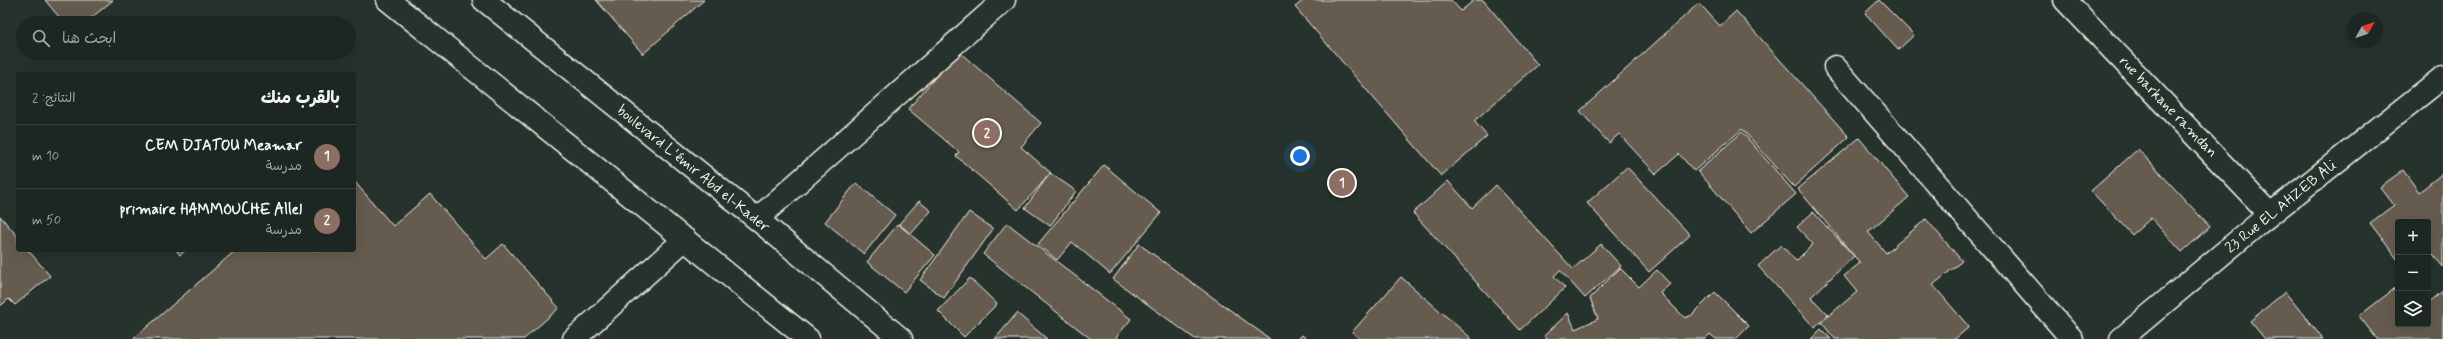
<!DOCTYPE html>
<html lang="ar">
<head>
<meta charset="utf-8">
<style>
  :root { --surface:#1c2622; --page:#252e2a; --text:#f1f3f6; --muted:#a0a5a5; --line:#3a4340; --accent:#8c9099 }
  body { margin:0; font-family:Mynerve,"Playpen Sans Arabic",sans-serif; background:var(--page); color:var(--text); direction:rtl }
  .controls { position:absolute; right:12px; bottom:12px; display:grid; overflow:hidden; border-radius:4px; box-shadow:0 4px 16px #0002 }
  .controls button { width:36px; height:36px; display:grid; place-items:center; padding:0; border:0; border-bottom:1px solid var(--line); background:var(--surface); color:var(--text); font:20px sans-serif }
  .compass { position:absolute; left:2347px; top:12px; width:36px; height:36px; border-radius:50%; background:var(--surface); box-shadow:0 4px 16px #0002; rotate:50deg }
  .you { position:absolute; left:1300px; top:156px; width:14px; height:14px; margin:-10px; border:3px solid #fff; border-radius:50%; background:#1a73e8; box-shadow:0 0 0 6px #1a73e833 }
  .badge { display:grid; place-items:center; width:26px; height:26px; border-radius:50%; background:var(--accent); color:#fff; font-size:13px; font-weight:700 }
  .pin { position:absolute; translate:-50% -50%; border:2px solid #fff; box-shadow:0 1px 4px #0006 }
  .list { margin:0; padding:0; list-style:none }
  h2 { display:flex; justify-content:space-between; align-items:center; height:52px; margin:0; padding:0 16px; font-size:17px }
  h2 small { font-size:13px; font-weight:400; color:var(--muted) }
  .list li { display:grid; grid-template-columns:26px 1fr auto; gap:12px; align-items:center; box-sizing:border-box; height:64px; padding:0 16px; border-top:1px solid var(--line) }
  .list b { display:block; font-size:15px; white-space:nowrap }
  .list p { margin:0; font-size:13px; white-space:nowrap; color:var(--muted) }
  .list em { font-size:13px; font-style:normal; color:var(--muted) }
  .icon { flex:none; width:22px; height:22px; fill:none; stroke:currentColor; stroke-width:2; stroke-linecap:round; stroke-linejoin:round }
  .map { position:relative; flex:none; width:2443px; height:339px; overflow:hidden; direction:ltr }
  .search { position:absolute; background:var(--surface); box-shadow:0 4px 16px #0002; left:16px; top:16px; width:340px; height:44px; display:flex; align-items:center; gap:10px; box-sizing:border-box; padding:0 14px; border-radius:22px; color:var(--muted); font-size:15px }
  .panel { position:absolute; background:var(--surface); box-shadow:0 4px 16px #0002; left:16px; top:72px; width:340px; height:180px; border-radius:4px; direction:rtl }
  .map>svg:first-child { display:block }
  .building { fill:#655c4f; stroke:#f4f1e8 }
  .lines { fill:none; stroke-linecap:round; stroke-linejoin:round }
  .street-casing { stroke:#f4f1e8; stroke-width:25 }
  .highway-casing { stroke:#f4f1e8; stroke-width:25 }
  .street { stroke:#26332d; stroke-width:22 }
  .highway { stroke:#26332d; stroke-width:22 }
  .labels { text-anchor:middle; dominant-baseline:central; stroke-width:3; stroke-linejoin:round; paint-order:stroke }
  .street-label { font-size:15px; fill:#f4f1e8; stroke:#26332d }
</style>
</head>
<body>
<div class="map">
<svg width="2443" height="339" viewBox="0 0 2443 339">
  <rect width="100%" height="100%" fill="#26332d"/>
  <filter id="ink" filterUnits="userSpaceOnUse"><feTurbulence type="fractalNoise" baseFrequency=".025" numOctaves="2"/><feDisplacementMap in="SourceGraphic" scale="8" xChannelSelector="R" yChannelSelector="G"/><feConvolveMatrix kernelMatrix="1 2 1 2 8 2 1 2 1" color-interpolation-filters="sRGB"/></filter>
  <g filter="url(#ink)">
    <path class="building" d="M45 0H113L85 23H64Z
      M596 0H704L643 54Z
      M1304 0H1451L1461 11 1474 0H1483L1538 65 1474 121 1487 136 1441 176 1295 7Z
      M1879 0 1914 35 1898 50 1865 13Z
      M1699 3 1720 26 1736 11 1849 137 1794 187 1742 129 1694 171 1679 154 1656 174 1619 134 1609 143 1580 111Z
      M958 51 1041 123 1021 147 1051 173 1018 210 956 156 959 152 908 109Z
      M1742 132 1796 194 1751 233 1698 171Z
      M1859 138 1909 197 1868 232 1886 253 1926 219 1962 261 1933 285 1969 327 1955 339H1835L1821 322 1857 292 1844 276 1860 263 1798 189Z
      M2138 149 2210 227 2182 252 2151 218 2132 235 2091 191Z
      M1104 165 1161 213 1110 274 1072 242 1057 260 1038 244Z
      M1627 167 1690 235 1649 272 1587 203Z
      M2403 170 2419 192 2443 173V267L2433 254 2428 258V222H2398V260L2370 223 2394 205 2380 187Z
      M1050 173 1076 191 1050 226 1025 208Z
      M354 181 393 226 430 194 486 259 503 244 559 308 524 339H133L236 250H354Z
      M1448 181 1472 208 1496 185 1573 269 1601 244 1621 266 1585 298 1560 270 1554 276 1565 288 1520 330 1413 213Z
      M856 183 895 215 864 254 825 222Z
      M919 201 931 211 911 234 899 224Z
      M969 212 993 229 944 298 920 280Z
      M1813 212 1854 256 1811 297 1828 315 1815 328 1758 266 1781 245 1796 261 1813 244 1797 227Z
      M0 216 18 237V250H28L50 276 15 305 9 299 0 306Z
      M1007 223 1131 319 1115 339H1091L983 254Z
      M898 224 935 255 904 292 867 262Z
      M1139 244 1270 339H1195L1113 279Z
      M176 250H186L180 255Z
      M1620 268 1639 287 1657 270 1670 284 1660 293 1685 318 1692 315 1715 292 1749 326 1736 339H1716L1710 334 1705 339H1547L1544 336 1568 313 1575 329 1598 319 1590 298Z
      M1401 277 1472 339H1360L1352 332Z
      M970 278 997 304 964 337 938 311Z
      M2398 286V324H2428V303L2443 291V339H2377L2359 316Z
      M2285 292 2323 339H2265L2250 321Z
      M1017 313 1047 339H995Z
      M1821 329 1831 339H1811Z
      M1302 335 1307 339H1298Z"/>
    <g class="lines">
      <defs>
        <path id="street" d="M2065 0 2270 214
          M1835 67 2072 339
          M757 219 1004 0
          M574 339 685 239
          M2121 339 2258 224 2443 77"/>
        <path id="highway" d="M388 0 808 339
          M484 0 757 219 901 339"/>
      </defs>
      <use href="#street" class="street-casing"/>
      <use href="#highway" class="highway-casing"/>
      <use href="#street" class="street"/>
      <use href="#highway" class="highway"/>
    </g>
  </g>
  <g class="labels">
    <g class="street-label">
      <text transform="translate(2168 107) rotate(46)">rue barkane ramdan</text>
      <text transform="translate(693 169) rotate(39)">boulevard L'émir Abd el-Kader</text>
      <text transform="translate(2281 207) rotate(-39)">23 Rue EL AHZEB Ali</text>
    </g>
  </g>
</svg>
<div class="controls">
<button>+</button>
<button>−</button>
<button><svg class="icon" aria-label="layers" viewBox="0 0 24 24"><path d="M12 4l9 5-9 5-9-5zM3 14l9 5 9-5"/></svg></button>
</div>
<svg class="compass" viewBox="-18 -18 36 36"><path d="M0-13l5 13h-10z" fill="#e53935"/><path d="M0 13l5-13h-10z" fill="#a0a5a5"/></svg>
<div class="you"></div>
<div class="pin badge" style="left:1342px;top:183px;background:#8d6e63">1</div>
<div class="pin badge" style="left:987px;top:133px;background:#8d6e63">2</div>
<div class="search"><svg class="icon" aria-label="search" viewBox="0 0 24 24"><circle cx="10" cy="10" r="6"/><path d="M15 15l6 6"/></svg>ابحث هنا</div>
<section class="panel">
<h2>بالقرب منك<small>النتائج: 2</small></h2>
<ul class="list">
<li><span class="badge" style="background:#8d6e63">1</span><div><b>CEM DJATOU Meamar</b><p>مدرسة</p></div><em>10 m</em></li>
<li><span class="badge" style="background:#8d6e63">2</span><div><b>primaire HAMMOUCHE Allel</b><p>مدرسة</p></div><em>50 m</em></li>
</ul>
</section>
</div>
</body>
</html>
